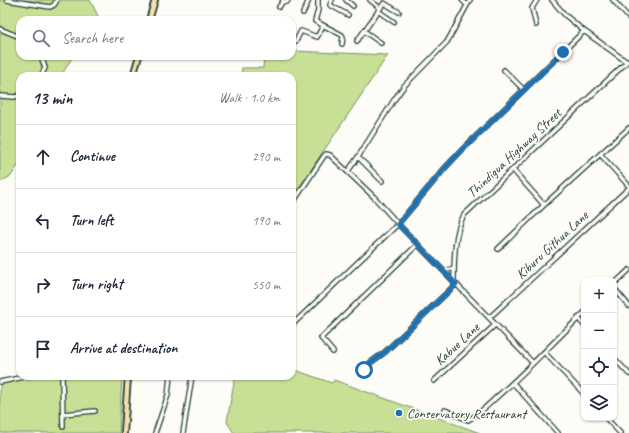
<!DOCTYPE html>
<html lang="en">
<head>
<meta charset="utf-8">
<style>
  :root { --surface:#fff; --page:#f2f2f3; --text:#1f2937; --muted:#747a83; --line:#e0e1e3 }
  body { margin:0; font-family:Caveat,sans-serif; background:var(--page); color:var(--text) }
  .controls { position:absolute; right:12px; bottom:12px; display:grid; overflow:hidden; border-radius:8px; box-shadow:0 1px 3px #0004 }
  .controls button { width:36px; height:36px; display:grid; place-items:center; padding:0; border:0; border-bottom:1px solid var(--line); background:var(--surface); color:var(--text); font:20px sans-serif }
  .stop { position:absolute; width:12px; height:12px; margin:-9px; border:3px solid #1f6fb2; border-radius:50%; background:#fff }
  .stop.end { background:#1f6fb2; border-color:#fff; box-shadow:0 1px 4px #0008 }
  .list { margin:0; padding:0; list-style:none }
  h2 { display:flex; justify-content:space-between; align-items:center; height:52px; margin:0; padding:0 16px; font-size:17px }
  h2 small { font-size:13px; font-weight:400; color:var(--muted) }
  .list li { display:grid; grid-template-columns:26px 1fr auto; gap:12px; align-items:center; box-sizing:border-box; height:64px; padding:0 16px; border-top:1px solid var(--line) }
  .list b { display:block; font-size:15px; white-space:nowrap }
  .list em { font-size:13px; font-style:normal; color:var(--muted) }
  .icon { flex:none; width:22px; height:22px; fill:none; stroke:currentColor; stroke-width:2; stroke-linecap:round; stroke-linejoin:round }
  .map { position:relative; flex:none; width:629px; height:433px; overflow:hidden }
  .search { position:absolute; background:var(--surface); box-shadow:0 1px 3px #0004; left:16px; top:16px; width:280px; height:44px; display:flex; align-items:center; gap:10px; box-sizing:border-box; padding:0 14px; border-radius:12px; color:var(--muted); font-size:15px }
  .panel { position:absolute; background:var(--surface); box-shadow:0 1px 3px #0004; left:16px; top:72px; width:280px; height:308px; border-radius:12px }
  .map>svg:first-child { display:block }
  .green { fill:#c7e096; stroke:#738e65 }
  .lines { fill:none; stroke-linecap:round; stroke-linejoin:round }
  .minor-casing { stroke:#1f3d34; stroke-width:6 }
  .major-casing { stroke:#1f3d34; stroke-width:8 }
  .minor { stroke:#fdfcf7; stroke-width:3.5 }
  .major { stroke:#f9deab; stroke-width:4.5 }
  .route { stroke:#1f6fb2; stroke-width:5 }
  .poi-dot { fill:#1f6fb2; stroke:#fdfcf7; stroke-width:1.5 }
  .labels { text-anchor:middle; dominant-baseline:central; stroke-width:3.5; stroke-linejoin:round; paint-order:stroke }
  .street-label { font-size:14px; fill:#1f3d34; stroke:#fdfcf7 }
  .poi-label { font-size:14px; fill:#1f3d34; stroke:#fdfcf7; text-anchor:start }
</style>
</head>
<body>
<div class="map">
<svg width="629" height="433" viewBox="0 0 629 433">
  <rect width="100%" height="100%" fill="#fdfcf7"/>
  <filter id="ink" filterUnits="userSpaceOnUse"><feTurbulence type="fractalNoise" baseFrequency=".025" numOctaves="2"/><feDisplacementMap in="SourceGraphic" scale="8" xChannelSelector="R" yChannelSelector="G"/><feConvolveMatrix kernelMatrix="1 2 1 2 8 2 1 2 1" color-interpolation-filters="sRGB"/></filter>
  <g filter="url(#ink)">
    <path class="green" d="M0 0H90L99 18 97 20H20V56H73L61 76H20V162L11 176 0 182Z
      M292 51 388 55 292 198V76H241L242 68H263L264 56H292Z
      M292 369 332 383 334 380 480 433H234L227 422 235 376H292Z
      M36 376H122L119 433H0V383Z"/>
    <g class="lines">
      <defs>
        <path id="minor" d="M7 0 50 7 54 5 57 0
          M318 0V10L315 21 342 35 343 37 342 44
          M332 0 330 5 348 15
          M346 0 353 6
          M370 0 380 8
          M462 0 467 5
          M613 0 629 18
          M279 7 283 1 287 2 288 0
          M378 11 394 22
          M303 13 309 0
          M536 25 532 8 537 0
          M0 29 20 37
          M364 31 381 43
          M584 31 627 62
          M296 41 301 31 317 37 323 26
          M357 41 384 3 399 12
          M504 70 524 90
          M41 76 45 68 41 56
          M0 96 15 97 20 95
          M600 154 629 186
          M358 157 382 181
          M513 170 544 205 629 128
          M348 171 358 157 394 100 404 86 447 42 470 0
          M292 204 324 156 326 154 330 155 374 197 398 224 533 363
          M498 249 544 205
          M444 271 454 268
          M454 282C454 261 454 232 464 215L629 60
          M614 284 629 270
          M614 288 629 306
          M489 318 629 188
          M578 318 584 325
          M292 325 398 224 445 168 461 151 584 31 565 15 552 0
          M333 352 321 338 418 244
          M544 352 584 394
          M614 358 629 374
          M365 370 370 363 385 352 456 284
          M62 376 63 427
          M434 381 495 325
          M0 382 29 376
          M513 383 558 433
          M445 410 468 420C480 414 490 403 499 395 529 369 555 340 584 313
          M63 414 95 411
          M606 418 620 433
          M155 433 168 395 170 376
          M183 433 192 376"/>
        <path id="major" d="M149 20 155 0
          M133 76 139 56
          M124 433 128 376"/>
      </defs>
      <use href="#minor" class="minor-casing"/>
      <use href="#major" class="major-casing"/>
      <use href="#minor" class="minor"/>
      <use href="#major" class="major"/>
    </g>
  </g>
  <g class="lines" filter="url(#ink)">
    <path class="route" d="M364 370 370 363 385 352 456 284 398 224 445 168 461 151 563 52"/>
  </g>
  <circle class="poi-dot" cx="399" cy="413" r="4"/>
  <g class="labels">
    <g class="street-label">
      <text transform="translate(514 153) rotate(-43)">Thindigua Highway Street</text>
      <text transform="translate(552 245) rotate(-43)">Kiburu Githua Lane</text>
      <text transform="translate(457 344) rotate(-43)">Kabue Lane</text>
    </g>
    <g class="poi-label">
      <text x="407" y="413">Conservatory Restaurant</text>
    </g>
  </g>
</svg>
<div class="controls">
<button>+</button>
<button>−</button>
<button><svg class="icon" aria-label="locate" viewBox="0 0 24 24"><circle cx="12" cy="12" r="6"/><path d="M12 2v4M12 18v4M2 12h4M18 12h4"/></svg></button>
<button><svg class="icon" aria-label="layers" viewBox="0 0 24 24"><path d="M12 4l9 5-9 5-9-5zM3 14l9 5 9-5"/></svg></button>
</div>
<div class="stop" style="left:364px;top:370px"></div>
<div class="stop end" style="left:563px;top:52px"></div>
<div class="search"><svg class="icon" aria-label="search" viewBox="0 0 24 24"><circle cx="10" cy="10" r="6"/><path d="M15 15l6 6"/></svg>Search here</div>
<section class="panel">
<h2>13 min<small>Walk · 1.0 km</small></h2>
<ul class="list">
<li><svg class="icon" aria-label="ahead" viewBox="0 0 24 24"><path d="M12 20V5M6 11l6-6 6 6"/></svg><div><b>Continue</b></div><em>290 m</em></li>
<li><svg class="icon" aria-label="left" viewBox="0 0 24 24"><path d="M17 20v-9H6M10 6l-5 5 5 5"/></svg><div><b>Turn left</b></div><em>190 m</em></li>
<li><svg class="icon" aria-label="right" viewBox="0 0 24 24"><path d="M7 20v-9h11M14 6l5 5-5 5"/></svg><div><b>Turn right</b></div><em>550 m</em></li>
<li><svg class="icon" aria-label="arrive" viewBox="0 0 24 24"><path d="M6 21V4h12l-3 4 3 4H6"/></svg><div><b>Arrive at destination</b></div></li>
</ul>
</section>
</div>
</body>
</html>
